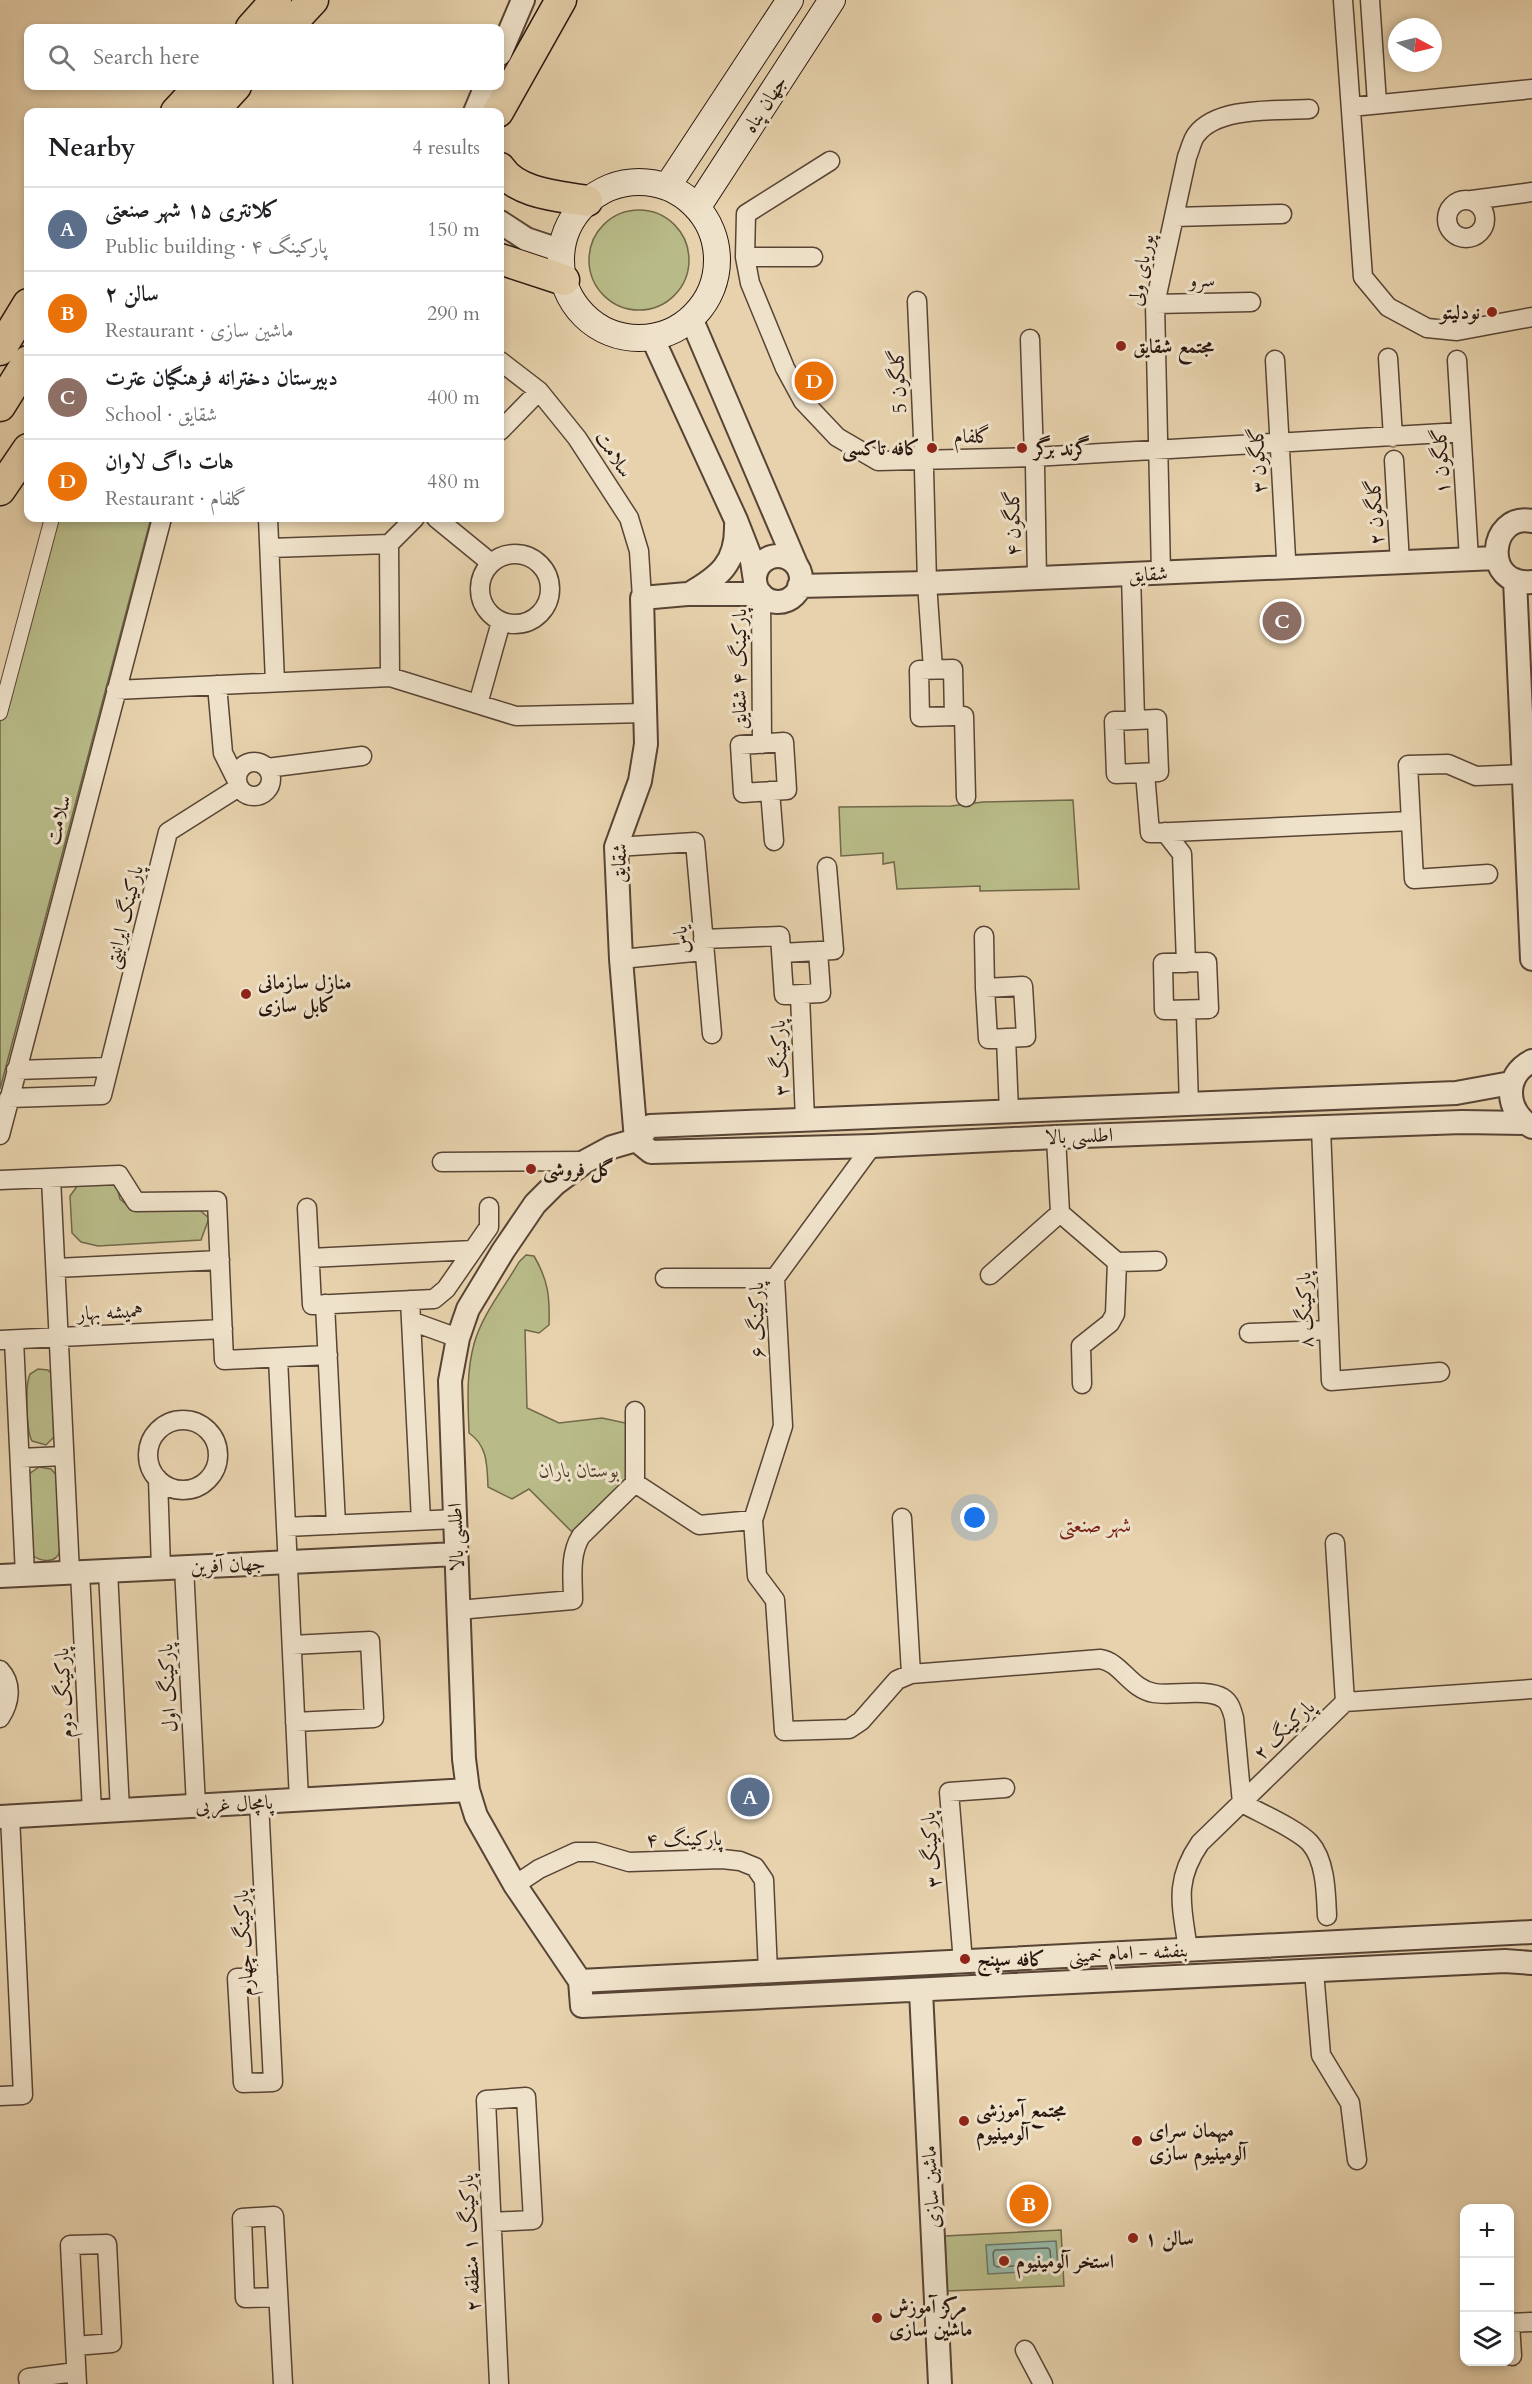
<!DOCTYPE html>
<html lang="en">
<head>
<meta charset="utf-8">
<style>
  :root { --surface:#fff; --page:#f6f6f6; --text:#202124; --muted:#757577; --line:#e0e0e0; --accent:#ea580c }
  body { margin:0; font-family:Cardo,Amiri,serif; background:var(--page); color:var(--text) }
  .controls { position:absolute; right:18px; bottom:18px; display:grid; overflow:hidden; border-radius:12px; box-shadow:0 3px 9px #0003 }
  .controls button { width:54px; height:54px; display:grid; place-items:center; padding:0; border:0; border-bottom:2px solid var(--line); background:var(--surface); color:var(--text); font:30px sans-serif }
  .compass { position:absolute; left:1388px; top:18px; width:54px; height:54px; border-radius:50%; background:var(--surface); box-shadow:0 3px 9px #0003; rotate:97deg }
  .you { position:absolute; left:975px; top:1518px; width:21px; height:21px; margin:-15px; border:4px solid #fff; border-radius:50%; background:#1a73e8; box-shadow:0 0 0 9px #1a73e833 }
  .badge { display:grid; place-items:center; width:39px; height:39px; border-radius:50%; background:var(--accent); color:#fff; font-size:20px; font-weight:700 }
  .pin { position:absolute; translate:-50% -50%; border:3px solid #fff; box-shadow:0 2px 6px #0006 }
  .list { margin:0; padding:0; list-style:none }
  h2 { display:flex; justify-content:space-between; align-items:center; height:78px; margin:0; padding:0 24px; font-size:26px }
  h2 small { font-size:20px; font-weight:400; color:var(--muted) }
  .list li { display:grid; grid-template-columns:39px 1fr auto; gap:18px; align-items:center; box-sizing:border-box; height:84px; padding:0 24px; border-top:2px solid var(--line) }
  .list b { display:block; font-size:22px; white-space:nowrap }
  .list p { margin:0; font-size:20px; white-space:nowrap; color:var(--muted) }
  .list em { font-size:20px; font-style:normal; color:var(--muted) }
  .icon { flex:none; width:33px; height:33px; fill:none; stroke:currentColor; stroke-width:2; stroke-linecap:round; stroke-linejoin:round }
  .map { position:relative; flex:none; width:1532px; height:2384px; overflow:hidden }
  .search { position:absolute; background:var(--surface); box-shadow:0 3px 9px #0003; left:24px; top:24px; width:480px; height:66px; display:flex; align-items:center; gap:15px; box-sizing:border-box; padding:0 21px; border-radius:12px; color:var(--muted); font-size:22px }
  .panel { position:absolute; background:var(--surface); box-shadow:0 3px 9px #0003; left:24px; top:108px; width:480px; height:414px; border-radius:12px }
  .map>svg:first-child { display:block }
  .green { fill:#b8bb88; stroke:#70684a; stroke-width:1.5 }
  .water { fill:#97b8a8; stroke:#6b776a; stroke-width:1.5 }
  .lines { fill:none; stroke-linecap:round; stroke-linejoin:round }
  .shore { stroke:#60665a; stroke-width:1.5 }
  .pedestrian-casing { stroke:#584435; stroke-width:16 }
  .minor-casing { stroke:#584435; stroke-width:21 }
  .tertiary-casing { stroke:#584435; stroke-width:26 }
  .secondary-casing { stroke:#28150d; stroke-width:28 }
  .trunk-casing { stroke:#28150d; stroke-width:33 }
  .pedestrian { stroke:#efe2ca; stroke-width:14 }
  .minor { stroke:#efe2ca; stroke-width:18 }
  .tertiary { stroke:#efe2ca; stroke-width:22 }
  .secondary { stroke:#efe2ca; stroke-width:26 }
  .trunk { stroke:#e7d2ad; stroke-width:30 }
  .poi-dot { fill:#8f2418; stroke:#efe2ca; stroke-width:2 }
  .labels { text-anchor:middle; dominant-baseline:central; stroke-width:6; stroke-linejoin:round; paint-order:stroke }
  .street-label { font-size:20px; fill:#28150d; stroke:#efe2ca }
  .poi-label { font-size:20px; font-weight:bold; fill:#28150d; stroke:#efe2ca; text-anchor:start }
  .park-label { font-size:20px; font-style:italic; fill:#534732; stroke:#efe2ca }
  .neighbourhood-label { font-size:21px; fill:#7a1f14; stroke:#efe2ca }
</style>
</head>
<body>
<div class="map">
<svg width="1532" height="2384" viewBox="0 0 1532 2384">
  <rect width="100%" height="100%" fill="#e7d2ad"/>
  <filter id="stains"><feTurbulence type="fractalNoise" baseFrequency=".00333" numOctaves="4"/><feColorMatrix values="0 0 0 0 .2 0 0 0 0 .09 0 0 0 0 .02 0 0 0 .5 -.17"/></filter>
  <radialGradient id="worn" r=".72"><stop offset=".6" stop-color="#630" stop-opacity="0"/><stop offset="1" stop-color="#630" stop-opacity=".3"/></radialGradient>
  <path class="green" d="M589 260a50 50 0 1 1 100 0a50 50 0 1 1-100 0Z
    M47 518H151L0 1089V694Z
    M1073 800 1079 889 980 891V886L897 889 894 862 883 864V853L841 856 839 807 951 806 983 802Z
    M104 1182 116 1184 120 1199 132 1209 197 1208 209 1218 201 1240 98 1246 81 1242 72 1233 70 1196 78 1185Z
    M526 1255 534 1256C548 1280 550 1296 549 1325L539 1333 525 1330 527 1408 559 1423 602 1418 635 1425C634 1465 633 1481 606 1511 592 1526 592 1528 571 1531L529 1489 512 1499 488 1487C487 1466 488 1446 469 1433 468 1404 466 1373 474 1344 482 1315 504 1288 519 1262Z
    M38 1369 48 1370 52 1374 56 1435 46 1445 32 1441C26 1430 25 1385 30 1374Z
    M39 1467 51 1469 59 1478C59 1492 64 1541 60 1551 56 1564 41 1562 32 1555L29 1474Z
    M1061 2230 1064 2286 947 2291 945 2236Z"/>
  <path class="water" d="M1056 2241 1058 2270 988 2274 986 2245Z"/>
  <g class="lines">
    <path class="shore" d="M1048 2248 1050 2250 1051 2262 1049 2264 997 2267 994 2265 993 2253 995 2250Z"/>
    <defs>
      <path id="pedestrian" d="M0 713 52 518"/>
      <path id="minor" d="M1343 0 1363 277 1388 307 1427 328 1457 331 1532 317
        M1370 0 1377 103
        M1351 107 1532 89
        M830 161 746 214 745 257 750 283 785 368 803 401 837 437 878 461 1034 457 1461 432
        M1447 219a19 19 0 1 1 38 0a19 19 0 1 1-38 0Z
        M1472 200 1532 192
        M1174 217 1282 214
        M745 257H813
        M917 301 924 460
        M1155 304 1251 302
        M1030 339 1034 457
        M1388 358 1393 437
        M1275 360 1286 558
        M1457 360 1469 559
        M500 361 539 391 577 438 629 518 639 551 642 598
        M500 431 539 391
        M1394 460 1400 563
        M1035 466 1037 579
        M924 469 927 583 933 669
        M268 518 275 682
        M436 518 491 563
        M389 544 390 677
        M270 548 389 544 415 518
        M480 589a35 35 0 1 1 70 0a35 35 0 1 1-70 0Z
        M1161 573 1155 304 1187 157C1190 150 1192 140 1196 135 1217 106 1277 111 1309 109
        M1131 574 1135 720
        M761 594 762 744
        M953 669 954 716 920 717 919 670Z
        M217 685 223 753 237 781
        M116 690 390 677 516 716 645 713
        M478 704 501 622
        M954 716H964L966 797
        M1157 719 1159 772 1116 774 1114 721Z
        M784 742 787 790 743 793 740 745Z
        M237 779a17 17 0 1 1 34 0a17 17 0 1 1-34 0Z
        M267 768 362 756
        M1145 773 1150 833 1411 821
        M770 791 774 841
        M1165 832 1182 854 1186 963
        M616 847 695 842 712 1034
        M1488 874 1414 879 1408 765 1448 764 1476 776 1524 774
        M984 936 985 988
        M703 939 780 936 784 995 821 993 818 951 781 953
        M818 951 834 950 827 867
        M621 959 704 951
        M1207 962 1209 1009 1164 1010 1163 963Z
        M1023 986 1026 1037 988 1039 985 988Z
        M800 995 805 1120
        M1186 1010 1189 1105
        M1006 1038 1009 1112
        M16 1070 109 1067
        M9 1098 102 1095 168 832 239 787
        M1321 1128 1331 1381 1440 1372
        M0 1135 162 518
        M1056 1137 1060 1213 1117 1262 1115 1314 1110 1323 1081 1346 1082 1384
        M872 1146 775 1278 783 1426 753 1520 757 1576 775 1600 784 1731 849 1729 861 1721 897 1680 911 1674 1100 1659C1121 1662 1130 1689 1154 1693 1173 1696 1207 1688 1223 1698 1230 1702 1232 1711 1234 1718L1242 1803C1260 1813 1297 1829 1310 1843 1326 1861 1326 1894 1327 1916
        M442 1162 586 1161
        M51 1178 70 1573
        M0 1180 119 1175 136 1202 217 1201 224 1360 328 1355
        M307 1208 312 1305 434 1299 446 1289 489 1227V1207
        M310 1258 473 1250
        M1117 1262 1157 1261
        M56 1268 220 1260
        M990 1275 1060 1213
        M665 1278H775
        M410 1300 421 1521
        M325 1304 336 1525
        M411 1321 458 1338
        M1249 1333 1329 1330
        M0 1340 223 1329
        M14 1340 25 1575
        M278 1358 299 1800
        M148 1455a35 35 0 1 1 70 0a35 35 0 1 1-70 0Z
        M20 1458 64 1456
        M158 1479 161 1568
        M635 1483 699 1525 753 1520
        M902 1518 911 1674
        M286 1527 455 1519
        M1335 1543 1345 1702
        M184 1567 196 1806
        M108 1571 120 1810
        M80 1572 92 1812
        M458 1610 573 1600C573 1579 569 1555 581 1536L635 1483V1411
        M292 1645 370 1641 374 1718 295 1722
        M0 1670C13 1684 10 1703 0 1718
        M259 1802 273 2082 243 2083 237 1978 268 1977
        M515 1885 539 1869 576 1852H595L629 1862 722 1859 740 1861 755 1867 764 1880 768 1972
        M1188 1950C1182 1906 1173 1882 1200 1843L1345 1702 1532 1689
        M963 1962 949 1792 1005 1788
        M1314 1971 1321 2055 1350 2103 1357 2160
        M0 2096 23 2095 10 1816
        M492 2222 533 2220 526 2097 486 2100 499 2384
        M278 2297 245 2298 242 2218 274 2216 283 2384
        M75 2346 112 2343 107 2244 70 2245 77 2384
        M1025 2350 1043 2384
        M1512 2356 1510 2323 1532 2322
        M29 2384 28 2378 76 2372"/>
      <path id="tertiary" d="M500 54 523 0
        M475 112 486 86
        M500 222 526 239 562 251
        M691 318 796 564
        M652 337 736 520 752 561 755 581
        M1532 521C1489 512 1481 587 1532 582
        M755 579a23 23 0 1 1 46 0a23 23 0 1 1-46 0Z
        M1515 580 1532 959
        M799 586 927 583 1496 558
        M689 594C719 577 737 563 736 525
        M1532 1061C1503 1075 1505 1112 1532 1127
        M1511 1083 1456 1093 650 1126 636 1140 612 1147 586 1161 555 1184 535 1204 503 1251 468 1309 458 1338 450 1381 464 1759 468 1790 476 1816 515 1885 580 1981 582 2006 1505 1961 1532 1963
        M636 1140 651 1152 872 1146 1056 1137 1462 1122 1525 1123
        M636 1140 621 959 616 847 640 781 646 744 642 598 687 594H761
        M0 1576 456 1554
        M0 1817 468 1790
        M580 1981 1532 1932
        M921 1991 940 2384"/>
      <path id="secondary" d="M561 260a78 78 0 1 1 156 0a78 78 0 1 1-156 0Z
        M667 187 790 0
        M697 208 832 0"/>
      <path id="trunk" d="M251 28 276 0
        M287 28 313 0
        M176 112 200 86
        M212 112 236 86
        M498 112 561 0
        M500 168C517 194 559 196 587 201
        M500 259 564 280
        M0 350 28 304
        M0 406 28 361
        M0 490 28 449"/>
    </defs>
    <use href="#pedestrian" class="pedestrian-casing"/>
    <use href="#minor" class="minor-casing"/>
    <use href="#tertiary" class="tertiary-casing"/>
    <use href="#secondary" class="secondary-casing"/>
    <use href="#trunk" class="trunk-casing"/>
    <use href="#pedestrian" class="pedestrian"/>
    <use href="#minor" class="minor"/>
    <use href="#tertiary" class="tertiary"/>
    <use href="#secondary" class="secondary"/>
    <use href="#trunk" class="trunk"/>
  </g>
  <g class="poi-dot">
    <circle cx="1492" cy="312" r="6"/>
    <circle cx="1121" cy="346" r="6"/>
    <circle cx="932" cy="448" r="6"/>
    <circle cx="1022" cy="448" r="6"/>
    <circle cx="246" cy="994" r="6"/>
    <circle cx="531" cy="1169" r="6"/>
    <circle cx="965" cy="1959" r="6"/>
    <circle cx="964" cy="2121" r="6"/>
    <circle cx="1137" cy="2141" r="6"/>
    <circle cx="1133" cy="2238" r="6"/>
    <circle cx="1004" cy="2261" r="6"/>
    <circle cx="877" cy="2318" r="6"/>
  </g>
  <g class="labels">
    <g class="street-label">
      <text transform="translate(765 104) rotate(-57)">جهان پناه</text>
      <text transform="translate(1141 270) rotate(-80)">پوریای ولی</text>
      <text transform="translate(1202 280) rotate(-2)">سرو</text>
      <text transform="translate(898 381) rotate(-93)">گلگون 5</text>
      <text transform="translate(972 436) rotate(-1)">گلفام</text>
      <text transform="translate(614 454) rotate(57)">سلامت</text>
      <text transform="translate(1258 460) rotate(-93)">گلگون ۳</text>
      <text transform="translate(1441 461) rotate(-93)">گلگون ۱</text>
      <text transform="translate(1375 512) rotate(-93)">گلگون ۲</text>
      <text transform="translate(1013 523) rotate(-91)">گلگون ۴</text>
      <text transform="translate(1148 574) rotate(-3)">شقایق</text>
      <text transform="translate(739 669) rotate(-90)">پارکینگ ۴ شقایق</text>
      <text transform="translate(58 820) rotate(-75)">سلامت</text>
      <text transform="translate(619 863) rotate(-87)">شقایق</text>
      <text transform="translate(124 917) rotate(-76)">پارکینگ ایرانیتی</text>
      <text transform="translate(681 940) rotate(-95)">یاس</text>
      <text transform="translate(780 1058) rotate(-93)">پارکینگ ۳</text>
      <text transform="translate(1079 1136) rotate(-2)">اطلسی بالا</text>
      <text transform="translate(1305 1310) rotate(-92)">پارکینگ ۸</text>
      <text transform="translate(110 1312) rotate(-3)">همیشه بهار</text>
      <text transform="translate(757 1320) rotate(-91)">پارکینگ ۶</text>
      <text transform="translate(456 1537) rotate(-92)">اطلسی بالا</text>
      <text transform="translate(228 1565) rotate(-3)">جهان آفرین</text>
      <text transform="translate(168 1688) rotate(-93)">پارکینگ اول</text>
      <text transform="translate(64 1693) rotate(-93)">پارکینگ دوم</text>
      <text transform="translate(1284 1730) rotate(-44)">پارکینگ ۲</text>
      <text transform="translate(234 1804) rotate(-3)">پامچال غربی</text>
      <text transform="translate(684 1839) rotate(-1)">پارکینگ ۴</text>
      <text transform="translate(931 1850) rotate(-95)">پارکینگ ۳</text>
      <text transform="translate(244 1943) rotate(-93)">پارکینگ چهارم</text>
      <text transform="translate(1128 1953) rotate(-3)">بنفشه - امام خمینی</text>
      <text transform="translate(931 2187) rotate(-93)">ماشین سازی</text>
      <text transform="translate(470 2243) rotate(-93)">پارکینگ ۱ منطقه ۲</text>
    </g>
    <g class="poi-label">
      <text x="1480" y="312" text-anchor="end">نودلیتو</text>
      <text x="1133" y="346">مجتمع شقایق</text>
      <text x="920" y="448" text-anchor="end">کافه تاکسی</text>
      <text x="1034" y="448">گرند برگر</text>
      <text x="258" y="982">منازل سازمانی<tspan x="258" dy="23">کابل سازی</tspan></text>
      <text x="543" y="1169">گل فروشی</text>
      <text x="977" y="1959">کافه سپنج</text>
      <text x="976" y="2110">مجتمع آموزشی<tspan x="976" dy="23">آلومینیوم</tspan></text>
      <text x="1149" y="2130">میهمان سرای<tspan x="1149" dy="23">آلومینیوم سازی</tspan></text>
      <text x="1145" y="2238">سالن ۱</text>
      <text x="1016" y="2261">استخر آلومینیوم</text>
      <text x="889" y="2306">مرکز آموزش<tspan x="889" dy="23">ماشین سازی</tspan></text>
    </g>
    <g class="park-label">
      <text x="579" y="1470">بوستان باران</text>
    </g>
    <g class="neighbourhood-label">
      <text x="1095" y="1525">شهر صنعتی</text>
    </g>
  </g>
  <rect width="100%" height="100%" filter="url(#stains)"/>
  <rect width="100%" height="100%" fill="url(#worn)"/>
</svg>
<div class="controls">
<button>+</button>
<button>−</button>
<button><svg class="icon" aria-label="layers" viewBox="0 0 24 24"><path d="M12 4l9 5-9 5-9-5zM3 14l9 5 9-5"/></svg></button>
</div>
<svg class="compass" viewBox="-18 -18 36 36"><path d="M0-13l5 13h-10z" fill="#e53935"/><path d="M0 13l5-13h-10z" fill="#757577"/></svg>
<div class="you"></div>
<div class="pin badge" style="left:750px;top:1797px;background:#5c6f8a">A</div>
<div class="pin badge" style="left:1029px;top:2204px;background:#e8710a">B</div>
<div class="pin badge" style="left:1282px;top:621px;background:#8d6e63">C</div>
<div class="pin badge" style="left:814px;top:381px;background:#e8710a">D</div>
<div class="search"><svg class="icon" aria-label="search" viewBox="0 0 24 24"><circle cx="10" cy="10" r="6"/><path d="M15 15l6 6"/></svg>Search here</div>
<section class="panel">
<h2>Nearby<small>4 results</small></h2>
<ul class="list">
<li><span class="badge" style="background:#5c6f8a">A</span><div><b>کلانتری ۱۵ شهر صنعتی</b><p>Public building · پارکینگ ۴</p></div><em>150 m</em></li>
<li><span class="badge" style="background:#e8710a">B</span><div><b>سالن ۲</b><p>Restaurant · ماشین سازی</p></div><em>290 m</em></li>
<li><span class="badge" style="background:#8d6e63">C</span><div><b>دبیرستان دخترانه فرهنگیان عترت</b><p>School · شقایق</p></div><em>400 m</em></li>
<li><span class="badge" style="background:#e8710a">D</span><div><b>هات داگ لاوان</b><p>Restaurant · گلفام</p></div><em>480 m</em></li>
</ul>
</section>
</div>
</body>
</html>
